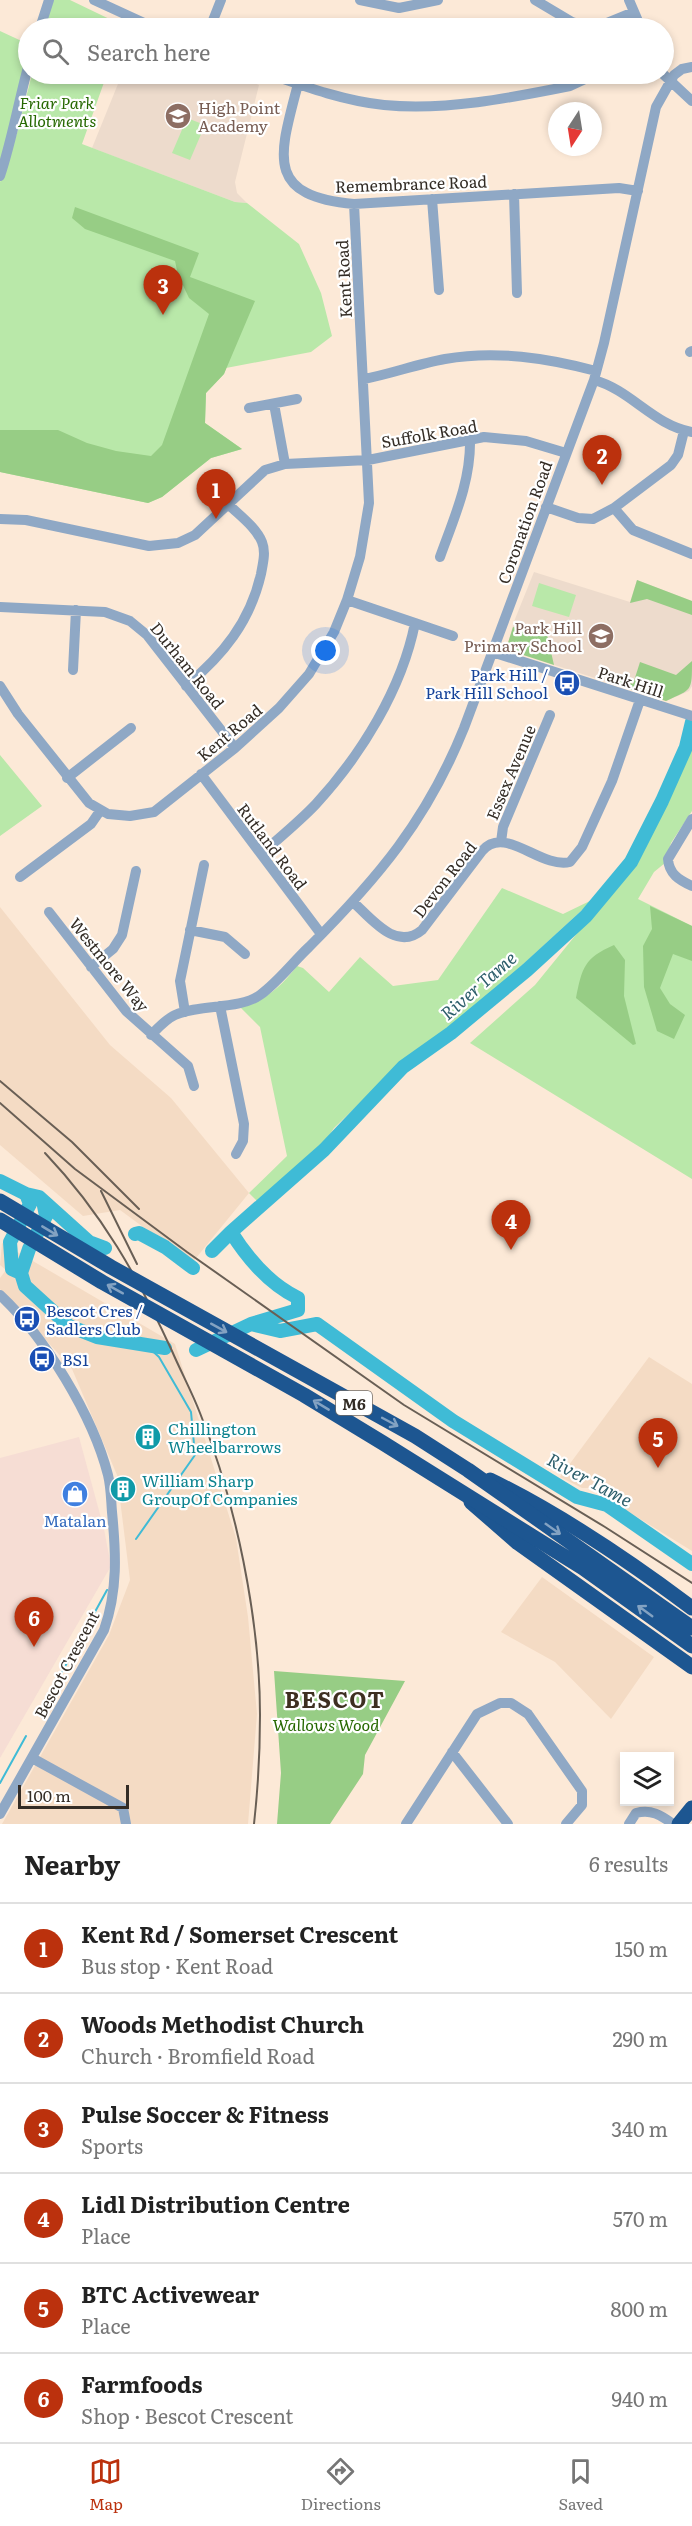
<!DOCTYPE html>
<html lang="en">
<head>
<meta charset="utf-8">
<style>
  :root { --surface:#fff; --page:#f6f6f6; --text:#222; --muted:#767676; --line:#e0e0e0; --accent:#bb310d }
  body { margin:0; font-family:Literata,serif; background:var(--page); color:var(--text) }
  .controls { position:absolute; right:18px; bottom:18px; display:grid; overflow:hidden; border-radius:0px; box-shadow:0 3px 9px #0003 }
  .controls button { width:54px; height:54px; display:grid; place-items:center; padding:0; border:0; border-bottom:2px solid var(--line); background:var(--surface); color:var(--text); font:30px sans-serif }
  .compass { position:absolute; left:548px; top:102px; width:54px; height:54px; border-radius:50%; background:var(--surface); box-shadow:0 3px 9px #0003; rotate:192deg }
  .scale { position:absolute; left:18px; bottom:15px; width:111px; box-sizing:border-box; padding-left:6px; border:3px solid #332c25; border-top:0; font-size:16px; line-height:21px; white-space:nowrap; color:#332c25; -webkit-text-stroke:4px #fff; paint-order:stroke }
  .you { position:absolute; left:326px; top:651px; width:21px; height:21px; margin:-15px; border:4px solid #fff; border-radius:50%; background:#1a73e8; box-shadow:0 0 0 9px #1a73e833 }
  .badge { display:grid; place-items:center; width:39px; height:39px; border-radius:50%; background:var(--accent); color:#fff; font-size:20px; font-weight:700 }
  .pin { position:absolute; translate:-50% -50px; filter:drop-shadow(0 2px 3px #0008) }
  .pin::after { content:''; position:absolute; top:32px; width:21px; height:18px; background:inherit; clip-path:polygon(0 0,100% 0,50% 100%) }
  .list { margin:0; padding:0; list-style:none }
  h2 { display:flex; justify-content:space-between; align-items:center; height:78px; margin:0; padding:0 24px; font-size:26px }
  h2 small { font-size:20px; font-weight:400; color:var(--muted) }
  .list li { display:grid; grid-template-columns:39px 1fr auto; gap:18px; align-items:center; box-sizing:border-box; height:90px; padding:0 24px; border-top:2px solid var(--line) }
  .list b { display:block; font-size:22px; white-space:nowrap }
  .list p { margin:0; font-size:20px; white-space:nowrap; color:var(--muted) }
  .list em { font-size:20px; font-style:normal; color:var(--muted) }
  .icon { flex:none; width:33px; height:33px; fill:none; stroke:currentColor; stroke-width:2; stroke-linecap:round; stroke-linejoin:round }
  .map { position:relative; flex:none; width:692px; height:1824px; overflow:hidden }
  .search { position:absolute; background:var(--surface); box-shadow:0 3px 9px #0003; left:18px; right:18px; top:18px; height:66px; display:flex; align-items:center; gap:15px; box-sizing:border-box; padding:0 21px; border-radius:33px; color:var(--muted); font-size:22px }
  .sheet { height:618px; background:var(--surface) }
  nav { display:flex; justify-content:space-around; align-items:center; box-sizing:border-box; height:84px; border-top:2px solid var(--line); background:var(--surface); font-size:16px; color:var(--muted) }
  nav a { display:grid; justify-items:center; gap:3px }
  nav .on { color:var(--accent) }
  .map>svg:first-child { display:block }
  .commercial { fill:#f6ddd4 }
  .built { fill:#f4dbc4 }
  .education { fill:#eddbcc }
  .green { fill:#b9e8a9 }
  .forest { fill:#97cd85 }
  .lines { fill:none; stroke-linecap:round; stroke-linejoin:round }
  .stream { stroke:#3fbbd6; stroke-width:2 }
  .river { stroke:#3fbbd6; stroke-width:14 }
  .minor { stroke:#8fa8c5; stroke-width:10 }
  .highway { stroke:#1d5691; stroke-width:15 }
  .rail { stroke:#695f55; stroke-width:2 }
  .highway-bridge { stroke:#1d5691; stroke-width:15 }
  .oneway { stroke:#83a2c2 }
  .labels { text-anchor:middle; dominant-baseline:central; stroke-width:4.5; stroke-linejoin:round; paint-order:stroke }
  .shield { fill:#fff; stroke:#706b66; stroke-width:1.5 }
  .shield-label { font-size:15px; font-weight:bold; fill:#332c25 }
  .park-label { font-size:16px; font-style:italic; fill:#266800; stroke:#fff }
  .education-label { font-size:16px; fill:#785e54; stroke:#fff; text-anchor:start }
  .street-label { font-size:16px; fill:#332c25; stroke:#fff }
  .transit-label { font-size:16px; fill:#164399; stroke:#fff; text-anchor:start }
  .culture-label { font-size:16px; fill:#0d838f; stroke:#fff; text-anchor:start }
  .shop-label { font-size:16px; fill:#366cbe; stroke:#fff }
  .water-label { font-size:18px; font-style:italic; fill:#2d5e6b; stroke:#fff }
  .district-label { font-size:22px; font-weight:bold; letter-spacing:1.5px; fill:#3e2f21; stroke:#fff }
</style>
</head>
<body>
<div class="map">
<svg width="692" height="1824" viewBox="0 0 692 1824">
  <rect width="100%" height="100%" fill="#fce9d7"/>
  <path class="commercial" d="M79 1437 104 1529 111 1566 0 1758V1458Z"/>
  <path class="built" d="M0 907 110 1045 171 1098 249 1193 192 1263 120 1210 83 1216 0 1145Z
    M2 1243 175 1344 236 1538 248 1617 257 1714 248 1824H2L109 1635 130 1580 117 1475 72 1369 0 1289V1278L6 1270 0 1265Z
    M649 1357 692 1384V1551L590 1488H582L560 1477Z
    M542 1577 654 1657 611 1719 555 1662 501 1632Z"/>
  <path class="education" d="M122 74H232L259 85 235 182 237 193 247 203 235 202 92 148Z
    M534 572 630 602 637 580 692 601V686L689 691 666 701 508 650 507 646 515 619Z"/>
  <path class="green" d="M53 0H70L124 26 123 28H45Z
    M0 31 28 44V54L0 168Z
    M32 74H107L82 144 235 202 247 203 299 244 321 293 332 336 311 352 226 368 224 374 206 393 205 423 242 449 211 458 162 497 148 503 0 472V182L17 133Z
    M187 118 205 125 190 160 172 153Z
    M539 583 576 595 569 617 532 606Z
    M692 741V811L671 843 665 863 654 872 638 899 692 926V1179L470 1043 535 985 623 877 655 821Z
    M0 755 42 806 0 836Z
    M502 888 563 914 594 899 491 994 394 1070 334 1128 324 1143 257 1201 249 1193 287 1156 260 1027 240 1007C267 999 280 988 297 966L303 968 329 992 360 957 393 986 438 980Z"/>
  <path class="forest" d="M75 207 199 253 190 277 255 301 224 374 206 393 205 423 242 449 211 458 162 497 148 503 0 472V430H58L87 443 116 451 151 456 162 445 209 314 189 298 178 275 175 261 85 229 72 218Z
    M637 580 692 601V615L647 599 630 603Z
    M525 624 546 630 554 665 508 650 507 646 513 627 523 630Z
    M692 661C692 692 692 689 666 701L617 685 619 679 633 684 640 662 676 675Z
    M650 906 692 926V961L673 954 660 988 670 1004 685 1015 674 1039 657 1031 644 987 643 946 652 929Z
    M614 945 625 960 624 996 636 1044 633 1045 576 998C582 968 584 958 614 945Z
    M274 1671 405 1681 365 1755 363 1774 330 1824H277L281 1773Z"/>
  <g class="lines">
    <path class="stream" d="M136 1539 195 1455 191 1412 159 1357 146 1345
      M46 1701 107 1590
      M0 1783 26 1736"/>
    <path class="river" d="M0 1181 26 1194 39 1197 89 1242 105 1248
      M26 1194 30 1204 10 1242 12 1269 21 1273 25 1286 69 1326 97 1337 165 1348
      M135 1234 139 1233 165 1247 193 1268
      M212 1251 231 1232 324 1150 403 1067 451 1033 527 970 586 916 631 862 662 801 686 747 692 722
      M21 1273 29 1249 46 1216 43 1201
      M251 1324 280 1331 317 1324 453 1421 577 1497 607 1505 692 1564
      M196 1350 251 1324 298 1310V1298C269 1284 248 1259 231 1232"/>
    <path class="minor" d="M94 0 155 28
      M360 0 399 8 438 0
      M535 0 572 22 591 28
      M629 0 641 28
      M40 28 49 0
      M210 28 221 0
      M595 28 634 12
      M269 74C306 87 345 101 384 105 445 111 510 98 570 86L583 80 588 74
      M602 74 608 76 630 74
      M663 74 692 101
      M298 84C280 154 263 196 354 204L619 188 638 191
      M0 176C12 140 18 104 28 67
      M514 194 517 293
      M432 199 439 290
      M690 352 692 351
      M364 379C391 374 417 364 445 359 496 350 547 358 596 371
      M594 380C631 390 653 425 692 432
      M274 404 285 464
      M249 408 297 399
      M546 507 578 518 593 519 614 508 671 465 678 455 684 431
      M614 508 633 530 692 554
      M0 519 26 520 149 546 178 543 195 535 265 470 285 464 368 460 484 437 526 441 566 453
      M440 557C454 518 471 481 470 439
      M0 607 105 612 130 621 147 635 235 748
      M415 623 453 636
      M492 652 692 716
      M73 670 76 610
      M0 686 18 714 89 803 108 814 130 816 154 812 235 748 279 708 309 674 334 632 347 600 360 557 369 503 354 204
      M186 686C223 655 250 622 261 574 263 563 266 552 262 542 256 527 239 515 228 504
      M201 774 321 934
      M67 778 131 728
      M692 819 668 859C669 874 679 880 692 886
      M501 842 503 827 550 715
      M261 854C279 838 299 822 316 804 361 755 402 689 415 623L347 600
      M20 877 91 824 100 811
      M353 902C371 918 396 952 422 930L482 851C505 824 540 869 570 862L582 847 612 781 640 700
      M49 912 126 1011 188 1066 194 1086
      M190 930 225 937 245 954
      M91 967 113 949 122 935 136 871
      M220 1006 244 1124 243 1141 236 1154
      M185 1012 180 981 204 865
      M151 1035C158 1028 166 1019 175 1015 199 1004 239 1010 260 995 278 982 293 962 309 947 378 878 427 820 464 728L594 380 604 343 656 107 674 75 682 69 692 67
      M0 1295C45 1337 93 1416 108 1475 111 1487 111 1500 112 1512 116 1553 118 1590 104 1630L0 1814
      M452 1752 508 1824
      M32 1758 123 1808 126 1824
      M406 1824 477 1714 500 1703H511L528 1714 582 1791V1805L566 1824
      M629 1824 636 1813C651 1809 661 1815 673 1824"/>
    <path class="highway" d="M490 1480C562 1515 628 1560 692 1608
      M471 1502 518 1543 692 1667
      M679 1824 692 1808"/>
    <path class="rail" d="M0 1081 72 1142 139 1209
      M0 1103 75 1169 187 1252 404 1405 605 1527 692 1583
      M45 1153C102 1213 138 1277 172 1351 181 1372 192 1392 200 1413 236 1502 260 1620 260 1715 260 1751 258 1788 254 1824
      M101 1191 137 1264"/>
    <path class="highway-bridge" d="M0 1201 111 1267 415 1436 468 1470 692 1628
      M0 1220 102 1282 304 1395 383 1443 583 1568 692 1646"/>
  </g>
  <defs><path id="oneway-shaft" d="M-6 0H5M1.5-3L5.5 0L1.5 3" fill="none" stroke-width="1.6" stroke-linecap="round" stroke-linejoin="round" transform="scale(1.5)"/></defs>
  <g class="oneway">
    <use href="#oneway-shaft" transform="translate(50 1231) rotate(31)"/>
    <use href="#oneway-shaft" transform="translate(115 1289) rotate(-151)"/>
    <use href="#oneway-shaft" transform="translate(219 1328) rotate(29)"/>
    <use href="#oneway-shaft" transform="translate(321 1405) rotate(-149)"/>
    <use href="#oneway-shaft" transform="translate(390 1422) rotate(28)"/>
    <use href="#oneway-shaft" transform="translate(553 1529) rotate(35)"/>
    <use href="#oneway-shaft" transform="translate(645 1611) rotate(-144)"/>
  </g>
  <defs>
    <symbol id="school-disc" viewBox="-11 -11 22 22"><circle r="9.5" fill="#8d6e63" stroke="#fff"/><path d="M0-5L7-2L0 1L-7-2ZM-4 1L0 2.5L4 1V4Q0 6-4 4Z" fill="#fff"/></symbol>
    <symbol id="bus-disc" viewBox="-11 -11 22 22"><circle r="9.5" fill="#1a4fb4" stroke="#fff"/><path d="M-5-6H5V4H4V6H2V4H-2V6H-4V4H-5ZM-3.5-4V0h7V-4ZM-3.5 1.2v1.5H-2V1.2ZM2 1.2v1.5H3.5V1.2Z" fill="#fff"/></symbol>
    <symbol id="building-disc" viewBox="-11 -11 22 22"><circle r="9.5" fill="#0f9aa8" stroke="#fff"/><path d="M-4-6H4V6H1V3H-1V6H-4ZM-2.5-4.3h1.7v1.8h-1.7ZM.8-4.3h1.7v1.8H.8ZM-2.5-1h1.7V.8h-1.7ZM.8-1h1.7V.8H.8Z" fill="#fff"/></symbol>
    <symbol id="shop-disc" viewBox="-11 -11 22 22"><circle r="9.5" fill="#3f7fe0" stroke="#fff"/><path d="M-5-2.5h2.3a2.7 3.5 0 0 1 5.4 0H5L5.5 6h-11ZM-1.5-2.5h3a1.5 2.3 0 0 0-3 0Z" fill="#fff"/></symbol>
  </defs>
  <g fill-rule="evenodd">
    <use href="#school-disc" x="163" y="101" width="30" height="30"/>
    <use href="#school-disc" x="586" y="621" width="30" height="30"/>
    <use href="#bus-disc" x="552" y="668" width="30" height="30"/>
    <use href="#bus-disc" x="12" y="1304" width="30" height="30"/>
    <use href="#bus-disc" x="27" y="1344" width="30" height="30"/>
    <use href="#building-disc" x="133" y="1422" width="30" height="30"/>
    <use href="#building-disc" x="108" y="1474" width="30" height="30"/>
    <use href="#shop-disc" x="60" y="1479" width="30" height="30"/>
  </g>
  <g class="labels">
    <rect class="shield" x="336" y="1391" width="36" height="24" rx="4.5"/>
    <g class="shield-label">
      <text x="354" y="1403">M6</text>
    </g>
    <g class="park-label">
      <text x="57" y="102">Friar Park<tspan x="57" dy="18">Allotments</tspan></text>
      <text x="326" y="1724">Wallows Wood</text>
    </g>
    <g class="education-label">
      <text x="198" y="107">High Point<tspan x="198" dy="18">Academy</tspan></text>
      <text x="582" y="627" text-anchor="end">Park Hill<tspan x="582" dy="18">Primary School</tspan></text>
    </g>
    <g class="street-label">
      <text transform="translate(411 183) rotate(-2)">Remembrance Road</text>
      <text transform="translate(343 279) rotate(-93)">Kent Road</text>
      <text transform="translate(429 433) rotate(-10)">Suffolk Road</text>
      <text transform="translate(524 522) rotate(-70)">Coronation Road</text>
      <text transform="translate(188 665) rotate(51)">Durham Road</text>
      <text transform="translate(631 681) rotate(18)">Park Hill</text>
      <text transform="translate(229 732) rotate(-40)">Kent Road</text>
      <text transform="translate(510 772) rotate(-67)">Essex Avenue</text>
      <text transform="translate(273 846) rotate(53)">Rutland Road</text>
      <text transform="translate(444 879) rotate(-52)">Devon Road</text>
      <text transform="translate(110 964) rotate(51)">Westmore Way</text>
      <text transform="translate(66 1664) rotate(-62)">Bescot Crescent</text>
    </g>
    <g class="transit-label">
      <text x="548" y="674" text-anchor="end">Park Hill /<tspan x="548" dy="18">Park Hill School</tspan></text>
      <text x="46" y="1310">Bescot Cres /<tspan x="46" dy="18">Sadlers Club</tspan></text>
      <text x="62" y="1359">BS1</text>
    </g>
    <g class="culture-label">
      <text x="168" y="1428">Chillington<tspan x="168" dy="18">Wheelbarrows</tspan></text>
      <text x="142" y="1480">William Sharp<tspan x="142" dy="18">GroupOf Companies</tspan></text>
    </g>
    <g class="shop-label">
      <text x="75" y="1520">Matalan</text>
    </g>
    <g class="water-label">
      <text transform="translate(478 985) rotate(-41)">River Tame</text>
      <text transform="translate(590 1479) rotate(28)">River Tame</text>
    </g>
    <g class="district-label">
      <text x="335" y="1698">BESCOT</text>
    </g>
  </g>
</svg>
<div class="controls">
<button><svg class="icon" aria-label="layers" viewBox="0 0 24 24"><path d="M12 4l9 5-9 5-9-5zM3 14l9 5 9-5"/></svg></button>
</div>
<svg class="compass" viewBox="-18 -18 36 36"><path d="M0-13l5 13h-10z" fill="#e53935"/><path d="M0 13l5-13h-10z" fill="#767676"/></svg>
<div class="scale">100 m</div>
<div class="you"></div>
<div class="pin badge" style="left:216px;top:519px">1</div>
<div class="pin badge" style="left:602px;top:485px">2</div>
<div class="pin badge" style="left:163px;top:315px">3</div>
<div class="pin badge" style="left:511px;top:1250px">4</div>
<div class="pin badge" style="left:658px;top:1468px">5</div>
<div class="pin badge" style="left:34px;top:1647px">6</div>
<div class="search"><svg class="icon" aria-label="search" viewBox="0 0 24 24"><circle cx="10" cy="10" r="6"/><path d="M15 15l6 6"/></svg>Search here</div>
</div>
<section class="sheet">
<h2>Nearby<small>6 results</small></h2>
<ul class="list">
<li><span class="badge">1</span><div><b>Kent Rd / Somerset Crescent</b><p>Bus stop · Kent Road</p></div><em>150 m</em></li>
<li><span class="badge">2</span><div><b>Woods Methodist Church</b><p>Church · Bromfield Road</p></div><em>290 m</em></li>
<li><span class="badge">3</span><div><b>Pulse Soccer &amp; Fitness</b><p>Sports</p></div><em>340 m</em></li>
<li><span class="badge">4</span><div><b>Lidl Distribution Centre</b><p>Place</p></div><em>570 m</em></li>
<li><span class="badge">5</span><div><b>BTC Activewear</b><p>Place</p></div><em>800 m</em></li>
<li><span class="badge">6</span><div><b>Farmfoods</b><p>Shop · Bescot Crescent</p></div><em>940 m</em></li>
</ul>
</section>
<nav>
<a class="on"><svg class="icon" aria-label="map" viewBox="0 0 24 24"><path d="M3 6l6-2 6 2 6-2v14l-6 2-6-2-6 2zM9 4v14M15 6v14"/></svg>Map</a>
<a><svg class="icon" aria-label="directions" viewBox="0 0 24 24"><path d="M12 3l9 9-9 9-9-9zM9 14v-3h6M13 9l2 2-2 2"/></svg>Directions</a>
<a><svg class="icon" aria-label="saved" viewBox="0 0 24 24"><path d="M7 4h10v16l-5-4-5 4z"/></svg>Saved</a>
</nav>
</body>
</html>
